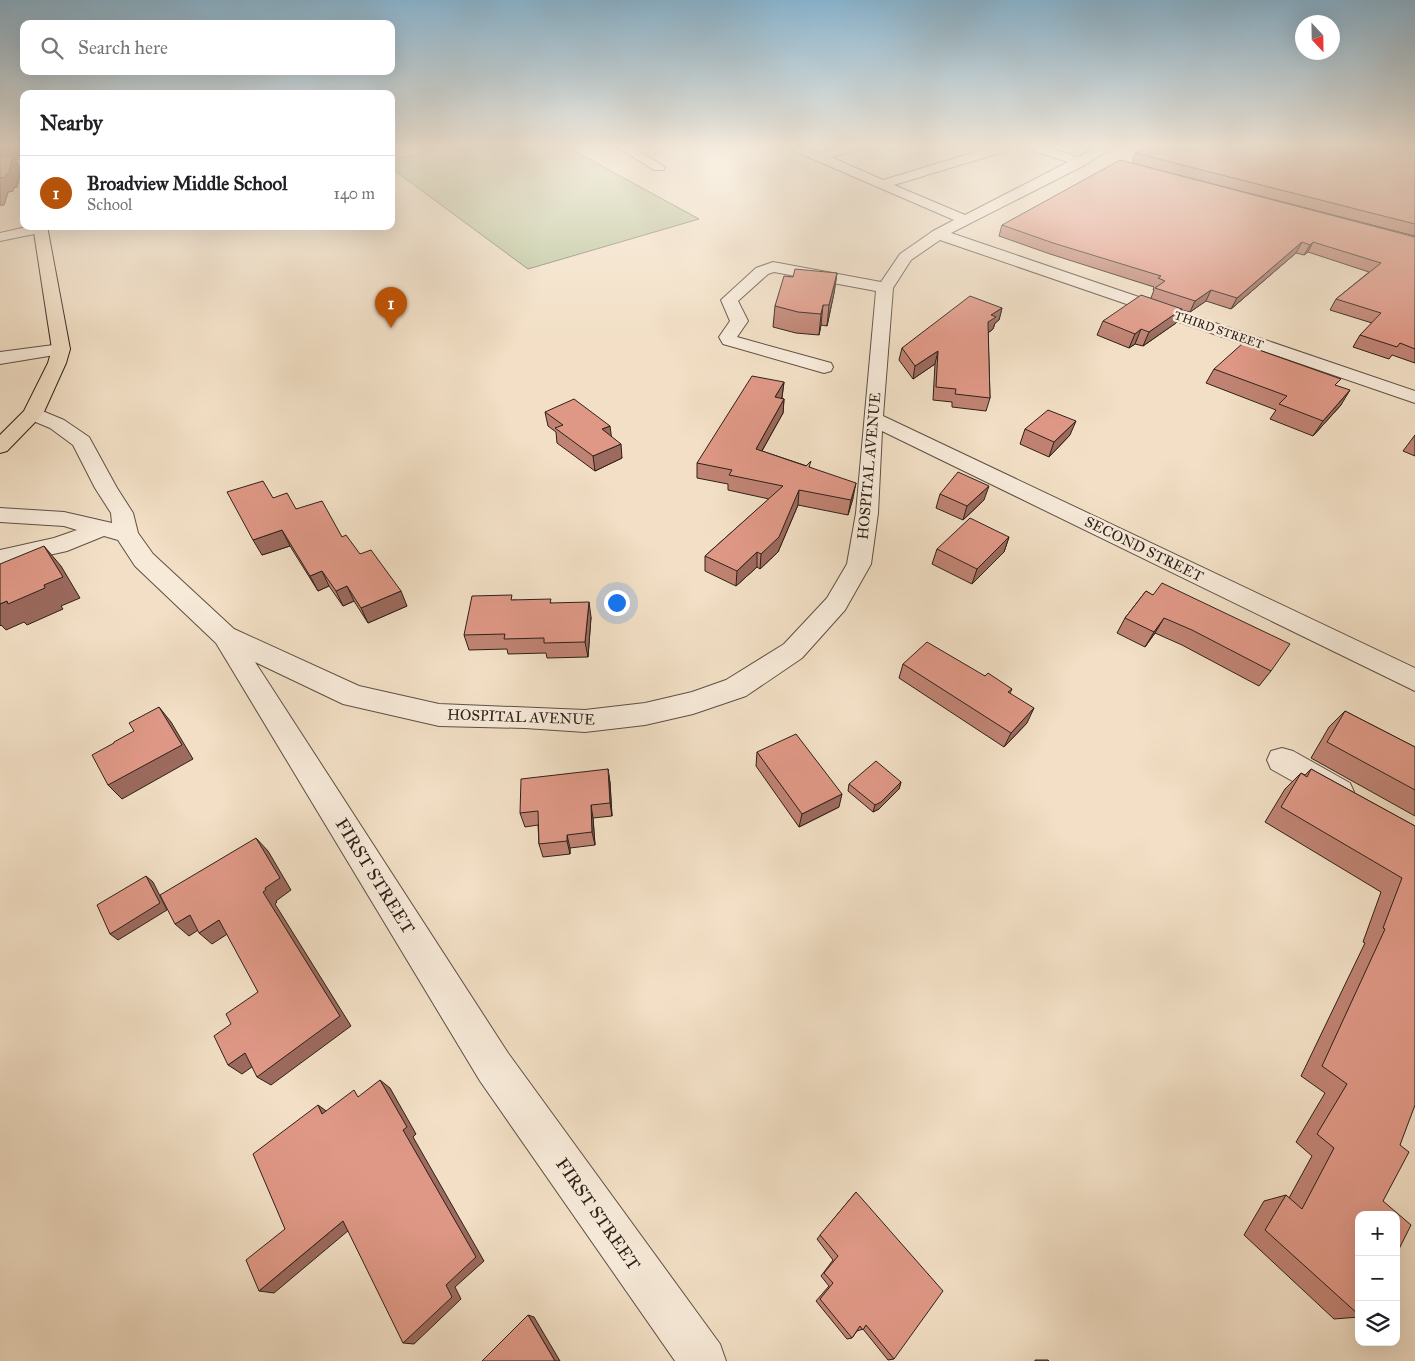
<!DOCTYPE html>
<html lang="en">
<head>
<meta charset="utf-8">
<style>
  :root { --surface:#fff; --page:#f2f2f2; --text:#202124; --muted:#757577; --line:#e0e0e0; --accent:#b45309 }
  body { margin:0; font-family:"IM FELL Great Primer",serif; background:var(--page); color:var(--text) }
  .controls { position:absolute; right:15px; bottom:15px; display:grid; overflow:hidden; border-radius:10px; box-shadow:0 5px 20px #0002 }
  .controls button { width:45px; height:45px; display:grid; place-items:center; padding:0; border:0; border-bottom:1px solid var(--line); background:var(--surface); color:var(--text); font:25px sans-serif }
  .compass { position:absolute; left:1295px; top:15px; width:45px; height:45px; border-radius:50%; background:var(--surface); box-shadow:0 5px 20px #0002; rotate:158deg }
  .you { position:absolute; left:616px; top:602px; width:18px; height:18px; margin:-12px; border:4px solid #fff; border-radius:50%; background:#1a73e8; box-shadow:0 0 0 8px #1a73e833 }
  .badge { display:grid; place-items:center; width:32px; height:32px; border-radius:50%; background:var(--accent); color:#fff; font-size:16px; font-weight:700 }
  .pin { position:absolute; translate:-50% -41px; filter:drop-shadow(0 1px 2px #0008) }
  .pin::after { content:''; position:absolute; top:26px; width:18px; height:15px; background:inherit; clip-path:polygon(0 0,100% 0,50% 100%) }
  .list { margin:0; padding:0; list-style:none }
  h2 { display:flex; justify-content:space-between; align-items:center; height:65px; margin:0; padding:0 20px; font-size:21px }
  h2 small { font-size:16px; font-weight:400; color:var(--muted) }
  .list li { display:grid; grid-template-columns:32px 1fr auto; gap:15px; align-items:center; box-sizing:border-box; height:75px; padding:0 20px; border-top:1px solid var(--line) }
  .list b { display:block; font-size:19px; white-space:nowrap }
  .list p { margin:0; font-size:16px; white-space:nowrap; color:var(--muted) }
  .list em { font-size:16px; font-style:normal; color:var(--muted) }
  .icon { flex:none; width:28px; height:28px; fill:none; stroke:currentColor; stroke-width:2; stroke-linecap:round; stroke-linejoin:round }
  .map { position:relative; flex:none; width:1415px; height:1361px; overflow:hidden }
  .search { position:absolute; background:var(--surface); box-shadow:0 5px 20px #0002; left:20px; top:20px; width:375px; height:55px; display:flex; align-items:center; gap:12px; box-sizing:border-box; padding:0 18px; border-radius:10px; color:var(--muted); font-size:19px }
  .panel { position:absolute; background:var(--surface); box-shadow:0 5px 20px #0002; left:20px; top:90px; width:375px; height:140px; border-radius:10px }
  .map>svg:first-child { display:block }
  .green { fill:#b7c297; stroke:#727258 }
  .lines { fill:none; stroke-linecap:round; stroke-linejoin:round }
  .minor-casing { stroke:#5e5044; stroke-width:2 }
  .major-casing { stroke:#2d2119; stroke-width:2 }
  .minor { fill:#f7ead9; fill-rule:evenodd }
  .major { fill:#f2dfc5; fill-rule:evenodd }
  .wall { fill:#c08373; stroke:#2d2119 }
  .shaded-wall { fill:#9c6a5e; stroke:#2d2119 }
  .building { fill:#df9886; stroke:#2d2119 }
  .labels { text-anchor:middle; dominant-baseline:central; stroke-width:5; stroke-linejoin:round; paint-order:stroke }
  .far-street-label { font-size:12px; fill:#2d2119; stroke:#f7ead9 }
  .street-label { font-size:15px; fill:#2d2119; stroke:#f7ead9 }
  .near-street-label { font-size:18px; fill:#2d2119; stroke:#f7ead9 }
</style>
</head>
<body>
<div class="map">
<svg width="1415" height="1361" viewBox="0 0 1415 1361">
  <rect width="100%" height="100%" fill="#f2dfc5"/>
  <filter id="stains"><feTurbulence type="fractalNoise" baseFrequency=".004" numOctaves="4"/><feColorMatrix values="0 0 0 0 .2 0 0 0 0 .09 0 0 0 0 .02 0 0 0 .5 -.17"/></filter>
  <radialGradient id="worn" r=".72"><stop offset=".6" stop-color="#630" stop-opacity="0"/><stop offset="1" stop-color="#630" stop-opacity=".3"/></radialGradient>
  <path class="green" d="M451 147H567L699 219 528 269 391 168V160Z"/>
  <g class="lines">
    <defs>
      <path id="minor" d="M617 147H632L665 167 664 170H654Z
        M790 147H806L820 153 840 147H860L858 150 831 157 883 180 992 147H1011L1009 150 894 185 965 215 1068 162 1030 150 1028 147H1046L1078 157 1097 147H1113L1085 165 951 233 1415 391V403L940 240 911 260 893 288 883 416 1415 668V691L882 431 878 513 871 564 845 610 802 658 746 696 693 714 645 725 585 732 525 728 439 726 343 704 255 662 508 1053 720 1344 726 1361H675L480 1081 216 643 135 566 118 540 104 536 67 551 0 566V550L54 538 77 530 64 526 0 522V508L64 512 112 523 111 513 95 488 73 445 50 428 26 418 23 414 26 410 33 408 40 410 64 420 89 437 117 488 133 513 138 533 153 554 234 629 359 686 439 704 585 710 645 703 692 692 726 680 784 644 827 598 847 564 856 513 876 291 774 272 768 274 738 301 748 321 737 337 831 363 833 367 831 371 824 373 723 344 719 337 730 321 721 300 756 268 773 262 881 282 900 254 933 231 954 220 792 150Z
        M24 159V167L0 170V162Z
        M31 226H44L46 229 44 232 0 241V233Z
        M61 344 67 345 70 349 67 353 0 364V352Z
        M1282 748 1293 751 1350 783 1354 792 1350 801 1339 805 1328 801 1271 769 1267 760 1271 751Z"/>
      <path id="major" d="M33 226H47L70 349 66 363 43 414 7 451 0 453V435L24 411 48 363 52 349Z"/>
    </defs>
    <use href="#minor" class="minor-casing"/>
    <use href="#major" class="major-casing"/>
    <use href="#minor" class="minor"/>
    <use href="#major" class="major"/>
  </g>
  <path class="wall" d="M0 147H24V156L14 158 21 169 17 187H14L13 191 8 192 4 205H0Z
    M1415 147V236L1132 163 1135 153Z
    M1002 225 1415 237V363L1392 355 1389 359 1353 347 1360 335 1372 323 1330 310 1336 299 1369 272 1308 252 1304 255 1296 253 1231 309 1206 301 1190 312 1182 310 1176 323 1143 346 1135 344 1129 348 1097 335 1103 321 1151 298 1154 290H1153L1154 287 1050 254 999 236Z
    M837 273 834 293 827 326 821 325 819 335 796 333 773 327 775 306 793 277Z
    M1002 308 999 320 995 323 993 329 988 333 990 398 986 411 952 407V402L933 400 935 364 913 379 899 360 902 348Z
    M1214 369 1336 385 1341 405 1313 436 1270 419 1276 410 1206 383Z
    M784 382 782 397V398L784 399 783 413 762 451 810 467 853 498 848 515 798 505 778 552 760 569 757 567 736 586 705 571V556L769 499 728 490V484L697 478V463Z
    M545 412 612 437 622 458 595 471 557 443 556 432 548 426Z
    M1025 429 1070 435 1049 457 1020 444Z
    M1415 435V456L1403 451Z
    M940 494 984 500 963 520 936 508Z
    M273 498 296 509 342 537 360 554 407 606 368 623 354 601 343 606 329 586 318 591 290 546 262 555Z
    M1009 537 1004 552 972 584 932 564 937 549Z
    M1146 591 1271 671 1259 686 1182 645 1155 633 1145 647 1117 633 1125 618Z
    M513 600 551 603 591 617 588 657 547 658 546 653 508 654 507 649 469 650 464 635Z
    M903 664 985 676 1012 689 1010 693 1027 723 1004 747 899 678Z
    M1345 711 1415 747V816L1311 758 1329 727Z
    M757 752 839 807 799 827 756 766Z
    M608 769 610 783 612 816 593 818 595 845 570 848V854L543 857 539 844 538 825 525 827 520 813Z
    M1311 769 1415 826 1359 1215V1317L1334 1319 1244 1235 1264 1201 1286 1195 1289 1198 1312 1156 1296 1142 1325 1093 1301 1076 1365 943 1363 942 1381 892 1265 822 1285 789 1301 773 1305 775Z
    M901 782 899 789 879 809 873 812 848 791 849 784Z
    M856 1192 894 1359 888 1360 863 1329 857 1331 852 1338 847 1339 816 1301 829 1286 821 1276 833 1260 817 1239Z
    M1035 1360H1048L1049 1361H1035Z"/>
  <path class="shaded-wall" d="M0 147H19L24 156 14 158 21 169 17 187H14L13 191 8 192 4 205H0V178L6 174 0 160Z
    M1302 242 1296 253 1231 309 1237 298Z
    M1313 242 1308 252 1304 255 1310 245Z
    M837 273 834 293 827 326 829 305Z
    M1211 290 1206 301 1190 312 1195 301Z
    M823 305 821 325 819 335 821 314Z
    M1002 308 999 320 995 323 993 329 985 335 988 322 991 315Z
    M1182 309 1176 323 1143 346 1149 332Z
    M1141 329 1135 344 1129 348 1135 334Z
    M938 351 935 364 913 379 915 366Z
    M784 382 782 397 774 412 775 397Z
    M1350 390 1341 405 1313 436 1323 421Z
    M784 399 783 413 755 463 756 449Z
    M1076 421 1070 435 1049 457 1054 442Z
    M610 426 612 441 602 429Z
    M621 444 622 458 595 471 593 456Z
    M856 483 853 498 848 515 851 500Z
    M989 486 984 500 963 520 967 506Z
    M799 490 798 505 778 552 760 569 761 554Z
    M282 530 290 546 262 555 253 540Z
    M1009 537 1004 552 972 584 977 569Z
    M44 546 61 566 80 598 61 606 63 609 27 625 24 622 6 630 1 625 0 626V604L44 585Z
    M757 552V567L736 586 737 571Z
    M322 571 329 586 318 591 310 576Z
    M347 586 354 601 343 606 336 591Z
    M401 591 407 606 368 623 361 608Z
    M589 602 591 617 588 657 585 642Z
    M1164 618 1155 633 1145 647 1154 632Z
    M159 707 171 722 193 759 122 799 108 785Z
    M1034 708 1027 723 1004 747 1011 733Z
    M608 769 610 783 612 816 610 803Z
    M901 782 899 789 879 809 873 812 875 805Z
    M842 794 839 807 799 827 802 814Z
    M591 805 593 818 595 845 592 832Z
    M567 835 570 848V854L567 841Z
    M256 838 268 851 291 890 276 901 277 902 275 904 351 1026 271 1085 257 1077 263 892 265 888Z
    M146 876 153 882 167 910 118 940 110 934Z
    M190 915 203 927 189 936 175 924Z
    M219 920 232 931 212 944 199 933Z
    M245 1053 259 1062 242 1074 228 1065Z
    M380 1080 390 1088 416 1134 413 1137 484 1261 455 1287 461 1299 414 1344 403 1343 446 1285 403 1130Z
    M318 1105 329 1113 322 1114Z
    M343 1221 355 1225 274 1293 259 1291Z
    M528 1315 534 1317 560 1361H555Z"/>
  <path class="building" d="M1149 147H1415V224L1135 153Z
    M13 156 9 173 6 174 5 177 0 178V157Z
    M1120 160 1415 237V349L1400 343 1397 347 1360 335 1381 313 1336 299 1381 263 1313 242 1310 245 1302 242 1237 298 1211 290 1195 301 1155 288 1165 281 1158 278 1161 276 1053 243 1002 225Z
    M795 269 837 273 829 305H823L821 314 798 312 775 306 784 276 793 277Z
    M1141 295 1182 309 1149 332 1141 329 1135 334 1103 321Z
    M970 296 1002 308 991 315 996 317 988 322 990 398 955 394 956 389 936 387 938 351 915 366 902 348Z
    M1242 344 1341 379 1335 385 1350 390 1323 421 1279 404 1287 396 1214 369Z
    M752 376 784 382 775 397 784 399 756 449 806 466 811 461 809 467 856 483 851 500 799 490 779 537 761 554 757 552 737 571 705 556 783 486 729 475 732 470 697 463Z
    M574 399 610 426 602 429 621 444 593 456 555 428 563 425 545 412Z
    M1048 410 1076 421 1054 442 1025 429Z
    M958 472 989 486 967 506 940 494Z
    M263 481 273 498 287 493 296 509 322 501 342 537 346 535 360 554 371 550 401 591 361 608 347 586 336 591 322 571 310 576 282 530 253 540 227 492Z
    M970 518 1009 537 977 569 937 549Z
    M44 546 63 577 44 585 45 588 8 604 7 601 0 604V564Z
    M1162 583 1290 644 1271 671 1192 630 1164 618 1154 632 1125 618 1146 591 1153 595Z
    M512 595 511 600 551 599 550 603 589 602 585 642 544 643V638L504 639 505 634 464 635 472 596Z
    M927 642 985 676 988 673 1012 689 1008 692 1034 708 1011 733 903 664Z
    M159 707 182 745 108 785 92 755 114 743V742L134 731 129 723Z
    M1345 711 1415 747V790L1327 742Z
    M796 734 842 794 802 814 757 752Z
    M876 761 901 782 881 802 875 805 849 784Z
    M608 769 610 803 591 805 592 832 567 835V841L539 844 538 811 520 813 521 779Z
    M1311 769 1415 826V1105L1400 1145 1409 1152 1383 1201 1411 1225 1396 1255V1215H1359V1315L1265 1230 1286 1195 1302 1209 1334 1148 1317 1134 1347 1084 1322 1066 1385 929 1383 928 1402 878 1281 807 1301 773 1307 777Z
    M256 838 280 878 265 888 266 890 263 892 340 1016 257 1077 245 1053 228 1065 214 1036 231 1024 226 1014 258 992 219 920 199 933 190 915 175 924 160 895Z
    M146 876 160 903 110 934 97 905Z
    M380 1080 407 1127 403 1130 476 1257 446 1285 452 1297 403 1343 343 1221 259 1291 246 1260 285 1229 253 1154 318 1105 322 1114 354 1090 358 1097Z
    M856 1192 943 1291 894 1359 866 1325 863 1330 860 1326 852 1338 820 1299 833 1283 824 1273 838 1256 820 1235Z
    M528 1315 555 1361H482Z"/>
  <linearGradient id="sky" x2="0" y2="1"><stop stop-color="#89b7d4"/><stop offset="0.43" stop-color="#f9f1e5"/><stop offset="1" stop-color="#f9f1e5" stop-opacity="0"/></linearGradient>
  <rect width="1415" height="338" fill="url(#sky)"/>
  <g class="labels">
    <g class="far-street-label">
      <text transform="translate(1219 330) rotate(19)">THIRD STREET</text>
    </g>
    <g class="street-label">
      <text transform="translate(869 466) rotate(-85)">HOSPITAL AVENUE</text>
      <text transform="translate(1144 549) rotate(26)">SECOND STREET</text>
      <text transform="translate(521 717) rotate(2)">HOSPITAL AVENUE</text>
    </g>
    <g class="near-street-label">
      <text transform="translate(375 876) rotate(58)">FIRST STREET</text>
      <text transform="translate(598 1214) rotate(55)">FIRST STREET</text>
    </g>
  </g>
  <rect width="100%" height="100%" filter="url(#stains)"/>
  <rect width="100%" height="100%" fill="url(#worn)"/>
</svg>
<div class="controls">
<button>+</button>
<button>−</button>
<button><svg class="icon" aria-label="layers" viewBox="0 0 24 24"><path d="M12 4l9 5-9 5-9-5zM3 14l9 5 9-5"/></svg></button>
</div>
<svg class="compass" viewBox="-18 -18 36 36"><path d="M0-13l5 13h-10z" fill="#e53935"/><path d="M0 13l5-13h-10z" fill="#757577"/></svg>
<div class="you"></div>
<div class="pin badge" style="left:391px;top:328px">1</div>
<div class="search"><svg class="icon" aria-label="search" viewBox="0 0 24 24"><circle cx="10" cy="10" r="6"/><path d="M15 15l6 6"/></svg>Search here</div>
<section class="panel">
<h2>Nearby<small></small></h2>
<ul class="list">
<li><span class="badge">1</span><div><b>Broadview Middle School</b><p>School</p></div><em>140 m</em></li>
</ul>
</section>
</div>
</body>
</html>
